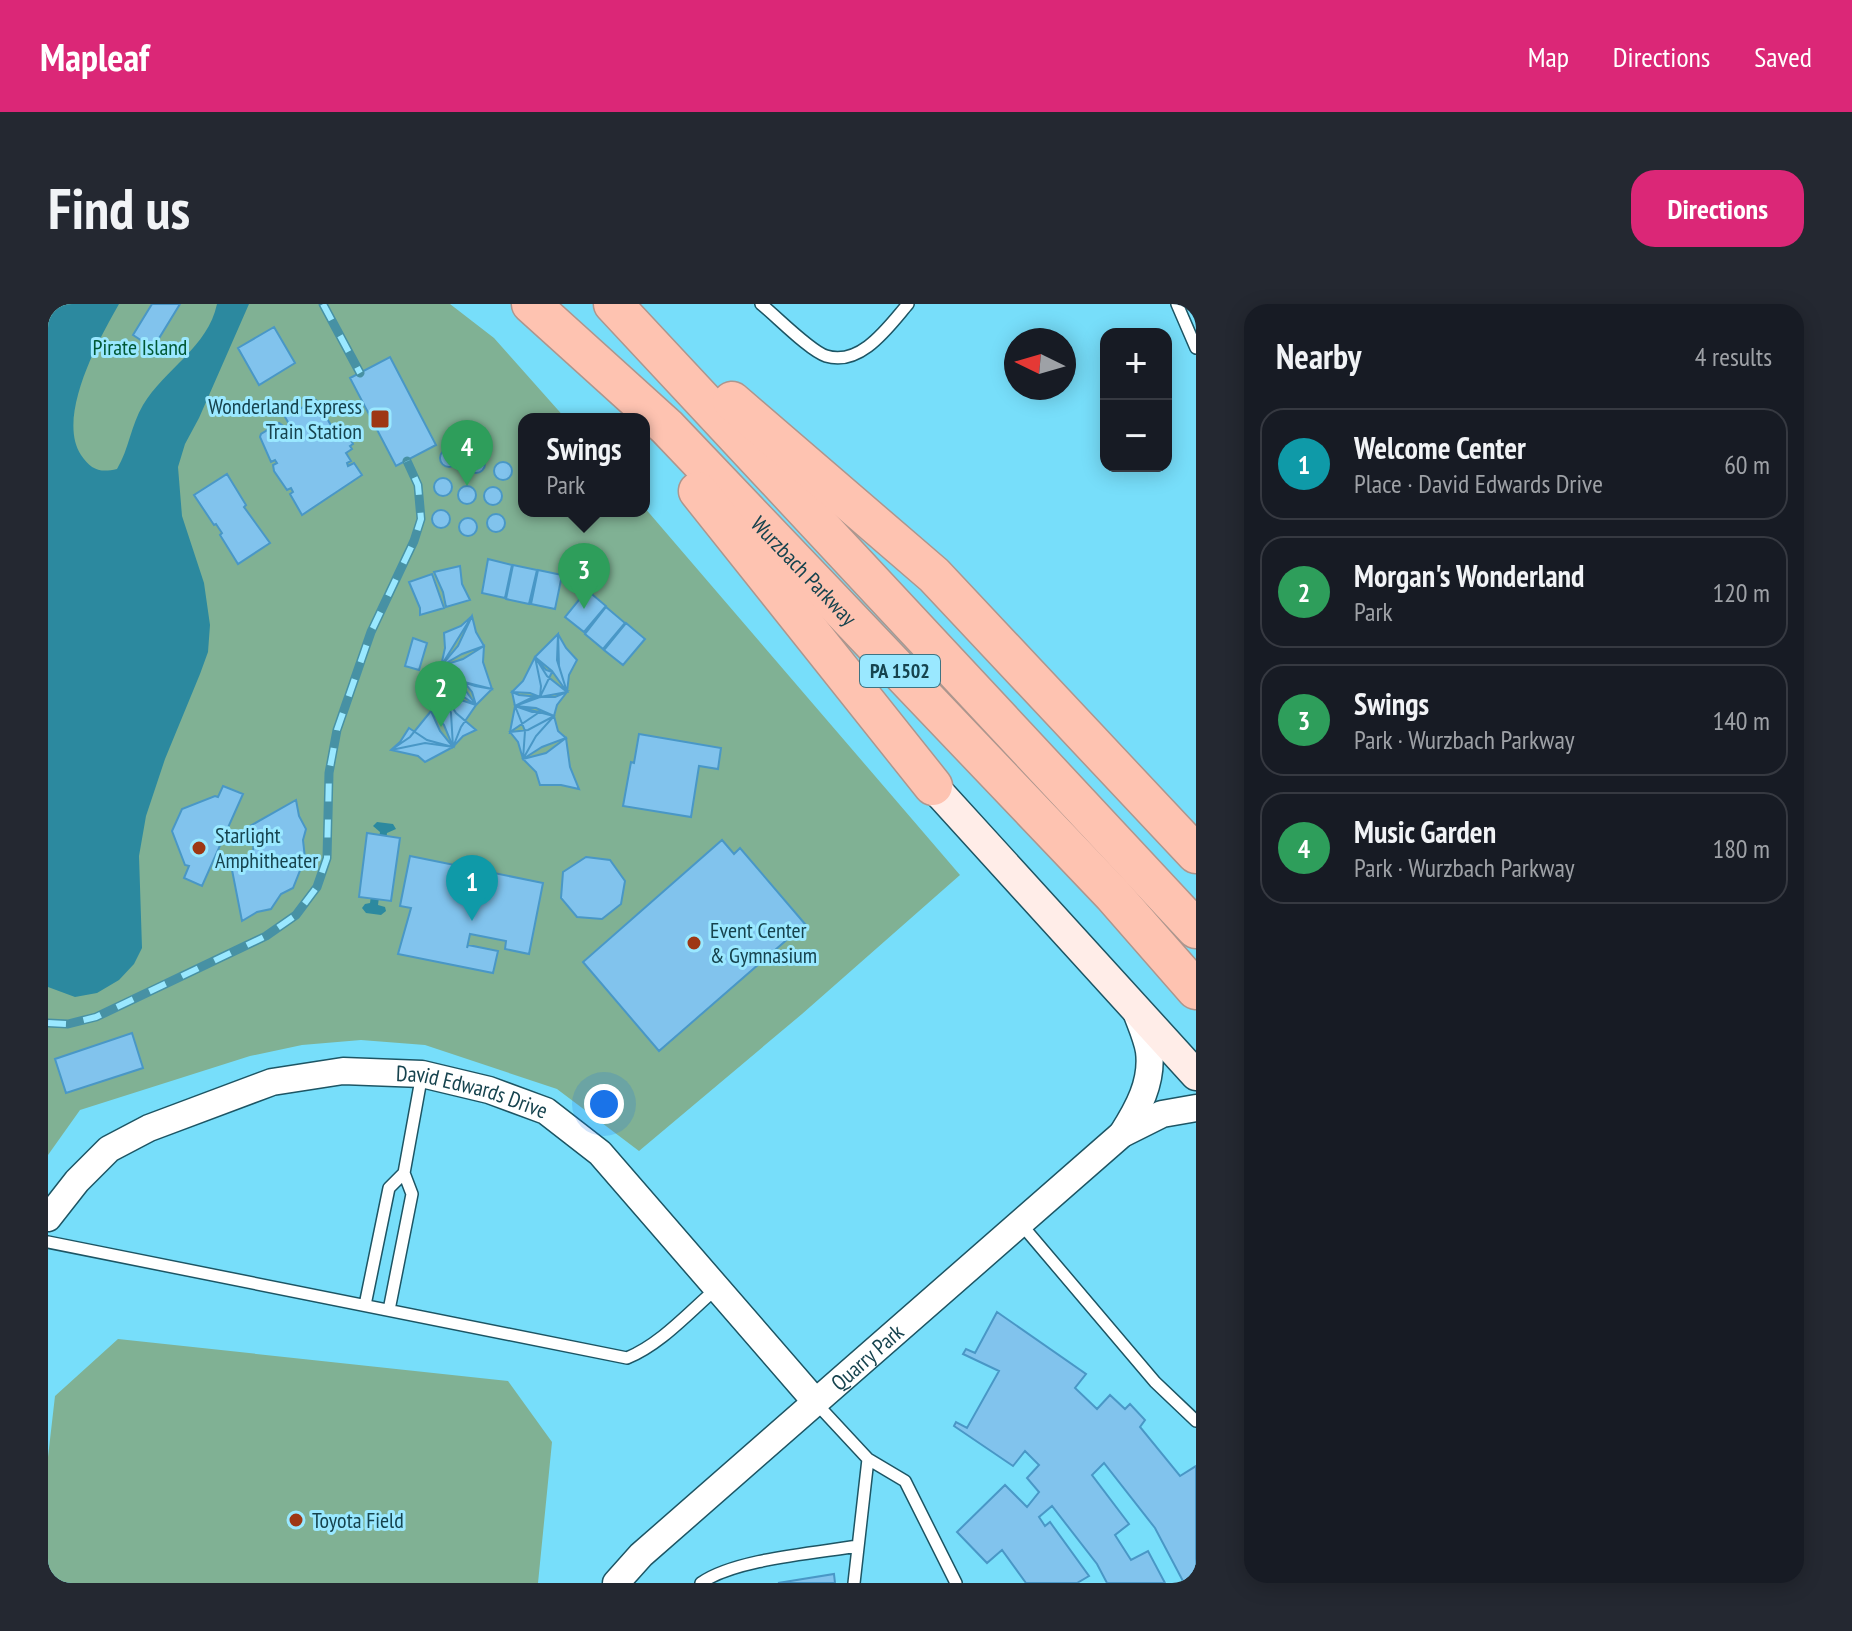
<!DOCTYPE html>
<html lang="en">
<head>
<meta charset="utf-8">
<style>
  :root { --surface:#171b24; --page:#242831; --text:#f1f3f6; --muted:#9ea1a6; --line:#363941; --accent:#db2777 }
  body { margin:0; font-family:"PT Sans Narrow",sans-serif; background:var(--page); color:var(--text) }
  .controls { position:absolute; right:24px; top:24px; display:grid; overflow:hidden; border-radius:16px; box-shadow:0 4px 20px #0003 }
  .controls button { width:72px; height:72px; display:grid; place-items:center; padding:0; border:0; border-bottom:2px solid var(--line); background:var(--surface); color:var(--text); font:40px sans-serif }
  .compass { position:absolute; left:956px; top:24px; width:72px; height:72px; border-radius:50%; background:var(--surface); box-shadow:0 4px 20px #0003; rotate:275deg }
  .you { position:absolute; left:556px; top:800px; width:28px; height:28px; margin:-20px; border:6px solid #fff; border-radius:50%; background:#1a73e8; box-shadow:0 0 0 12px #1a73e833 }
  .badge { display:grid; place-items:center; width:52px; height:52px; border-radius:50%; background:var(--accent); color:#fff; font-size:26px; font-weight:700 }
  .pin { position:absolute; translate:-50% -66px; filter:drop-shadow(0 2px 4px #0008) }
  .pin::after { content:''; position:absolute; top:42px; width:28px; height:24px; background:inherit; clip-path:polygon(0 0,100% 0,50% 100%) }
  .popup { position:absolute; left:470px; top:109px; width:132px; height:104px; box-sizing:border-box; display:grid; place-content:center; border-radius:16px; background:var(--surface); filter:drop-shadow(0 2px 6px #0005); font-size:26px; white-space:nowrap; color:var(--muted) }
  .popup b { font-size:30px; color:var(--text) }
  .popup::after { content:''; position:absolute; left:50%; top:100%; margin-left:-16px; border:16px solid transparent; border-top-color:var(--surface) }
  .list { margin:0; padding:0; list-style:none }
  h2 { display:flex; justify-content:space-between; align-items:center; height:104px; margin:0; padding:0 32px; font-size:34px }
  h2 small { font-size:26px; font-weight:400; color:var(--muted) }
  .list li { display:grid; grid-template-columns:52px 1fr auto; gap:24px; align-items:center; box-sizing:border-box; height:112px; margin:0 16px 16px; padding:0 16px; border:2px solid var(--line); border-radius:24px }
  .list b { display:block; font-size:30px; white-space:nowrap }
  .list p { margin:0; font-size:26px; white-space:nowrap; color:var(--muted) }
  .list em { font-size:26px; font-style:normal; color:var(--muted) }
  .map { position:relative; flex:none; width:1148px; height:1279px; overflow:hidden; border-radius:24px }
  header { display:flex; align-items:center; gap:48px; box-sizing:border-box; height:112px; padding:0 40px; background:var(--accent); color:#fff }
  header strong { font-size:38px }
  nav { display:flex; gap:44px; margin-inline-start:auto; font-size:28px }
  .intro { display:flex; align-items:center; justify-content:space-between; box-sizing:border-box; height:192px; padding:0 48px }
  h1 { margin:0; font-size:56px }
  .button { padding:20px 36px; border-radius:24px; background:var(--accent); color:#fff; font-size:28px; font-weight:700 }
  main { display:flex; gap:48px; padding:0 48px }
  aside { flex:1; background:var(--surface); border-radius:24px; box-shadow:0 4px 20px #0003 }
  .map>svg:first-child { display:block }
  .green { fill:#80b194 }
  .water { fill:#2c899f }
  .building { fill:#81c3ed; stroke:#4997c6; stroke-width:2 }
  .lines { fill:none; stroke-linecap:round; stroke-linejoin:round }
  .service-casing { stroke:#1d5564; stroke-width:14 }
  .tertiary-casing { stroke:#1d5564; stroke-width:29 }
  .secondary-casing { stroke:#1d5564; stroke-width:33 }
  .motorway-casing { stroke:#ad968e; stroke-width:41 }
  .service { stroke:#fff; stroke-width:11 }
  .tertiary { stroke:#fff; stroke-width:26 }
  .secondary { stroke:#ffede8; stroke-width:30 }
  .motorway { stroke:#fec3b1; stroke-width:38 }
  .rail-casing { stroke:#4791a4; stroke-width:9 }
  .rail { stroke:#9ae8ff; stroke-width:6; stroke-dasharray:18; stroke-linecap:butt }
  .poi-dot { fill:#9e3714; stroke:#9ae8ff; stroke-width:3 }
  .labels { text-anchor:middle; dominant-baseline:central; stroke-width:6; stroke-linejoin:round; paint-order:stroke }
  .shield { fill:#9ae8ff; stroke:#3e7483; stroke-width:2 }
  .shield-label { font-size:20px; font-weight:bold; fill:#16434e }
  .park-label { font-size:22px; fill:#005834; stroke:#9ae8ff }
  .poi-label { font-size:22px; fill:#16434e; stroke:#9ae8ff; text-anchor:start }
  .street-label { font-size:22px; fill:#16434e; stroke:#9ae8ff }
</style>
</head>
<body>
<header>
<strong>Mapleaf</strong>
<nav><a>Map</a><a>Directions</a><a>Saved</a></nav>
</header>
<div class="intro"><h1>Find us</h1><a class="button">Directions</a></div>
<main>
<div class="map">
<svg width="1148" height="1279" viewBox="0 0 1148 1279">
  <rect width="100%" height="100%" fill="#77defa"/>
  <path class="green" d="M0 0H402L446 34 518 115H476V207H596V203L912 571 754 710 591 847 509 785 377 741 313 736 254 741 202 752 32 806 0 851Z
    M70 1035 460 1077 504 1138 490 1279H0V1153L7 1092Z"/>
  <path class="water" d="M0 0H71C51 35 8 113 33 151 43 166 52 169 69 165 81 145 83 121 95 101 117 65 160 43 169 0H201L151 114 137 140 130 163 134 212 156 279 162 321 160 348 152 370 117 455 98 512 91 552 94 644 86 660 71 676 49 689 27 693 0 683Z
    M329 518 345 520 348 525 339 529 330 601 337 603 338 607 333 611 318 609 314 604 317 600 322 599 332 528 325 522Z"/>
  <path class="building" d="M104 0H132L105 44 85 31Z
    M226 23 247 59 211 81 190 44Z
    M342 53 388 141 348 162 302 74Z
    M268 96 287 128 292 126 295 129 298 127 305 140 302 142 304 145 298 149 303 157 299 159 300 162 306 159 314 171 254 211 242 190 245 188 243 184 239 186 226 167 225 161 229 159 227 156 223 158 212 133 213 130 231 119 237 123 241 120 237 113Z
    M392 154a9 9 0 1 1 18 0a9 9 0 1 1-18 0Z
    M419 160a9 9 0 1 1 18 0a9 9 0 1 1-18 0Z
    M446 167a9 9 0 1 1 18 0a9 9 0 1 1-18 0Z
    M179 170 198 201 196 203 222 239 190 260 172 231 174 229 168 220 166 221 146 191Z
    M386 183a9 9 0 1 1 18 0a9 9 0 1 1-18 0Z
    M410 191a9 9 0 1 1 18 0a9 9 0 1 1-18 0Z
    M436 192a9 9 0 1 1 18 0a9 9 0 1 1-18 0Z
    M384 215a9 9 0 1 1 18 0a9 9 0 1 1-18 0Z
    M439 219a9 9 0 1 1 18 0a9 9 0 1 1-18 0Z
    M411 223a9 9 0 1 1 18 0a9 9 0 1 1-18 0Z
    M440 255 464 261 457 294 434 289Z
    M465 261 489 266 481 300 458 295Z
    M412 262 414 280 422 296 398 303 395 288 386 268Z
    M490 266 514 271 507 305 483 300Z
    M384 270 396 304 372 311V304L361 278Z
    M539 286 558 302 536 328 517 313Z
    M558 303 577 319 555 345 537 330Z
    M424 312 393 362 397 344 396 329 413 322Z
    M424 312 428 328 436 342 414 350 393 362 410 342Z
    M578 319 597 335 575 361 556 346Z
    M510 330 509 356 519 388 504 367 487 353Z
    M510 330 518 344 529 356 521 371 519 388 511 362Z
    M365 334 379 339 371 366 357 362Z
    M436 342 435 358 444 385 416 378 407 369 393 362 415 355Z
    M487 353 498 366 504 368 492 393 482 389 464 388 475 377Z
    M487 353 499 372 519 388 492 393 493 382Z
    M393 362 399 369 416 378 418 387 428 401 411 390 394 387 396 376Z
    M416 378 427 382 444 385 428 401 424 388Z
    M394 387 407 394 428 401 413 423 405 443 403 409Z
    M394 387 408 409 428 426 415 432 405 443 396 421 383 407 390 399Z
    M464 388 471 391 492 393 483 394 467 402Z
    M519 388 509 401 506 412 488 404 467 402 492 393H507Z
    M467 402 506 412 488 432 475 455 477 427Z
    M467 402 484 408 493 407 462 428Z
    M383 407 392 427 405 443 377 439 343 446 362 433Z
    M506 412 510 427 518 434 494 443 475 455 470 438 462 428 480 426Z
    M361 424 379 436 405 443 377 458 370 452 343 446 352 438Z
    M591 430 673 444 670 465 651 462 643 513 575 502 583 458 586 459Z
    M518 434 522 463 531 485 513 481H492L488 468 475 455 498 449Z
    M175 482 195 490 154 582 136 574 141 562 137 561 124 527 134 505 167 492 170 493Z
    M248 496 251 512 258 525 255 536 257 554 245 584 233 590 223 605 209 608 194 617 184 566 196 560 205 548 206 536 202 522Z
    M319 529 352 534 343 597 311 593Z
    M674 536 686 550 692 544 757 620 611 747 535 658Z
    M362 552 495 579 481 650 457 645 458 637 422 630 419 644 420 641 450 647 445 669 350 650 363 604 352 602Z
    M538 553 562 556 577 577 573 600 554 615 529 613 513 594 515 568Z
    M84 729 95 764 18 789 7 755Z
    M949 1008 1038 1070 1027 1084 1049 1105 1062 1091 1077 1105 1082 1100 1097 1116 1092 1123 1132 1172 1148 1162V1279H1136L1107 1224 1056 1159 1044 1171 1081 1220 1067 1231 1083 1256 1100 1247 1117 1279H1059L1049 1260 1004 1202 991 1213 997 1222 1002 1218 1041 1272 1029 1279H978L954 1246 939 1259 909 1228 957 1181 979 1203 991 1188 979 1174 991 1161 977 1147 965 1162 906 1122 908 1118 919 1124 951 1067 915 1050 918 1045 927 1049Z
    M786 1270 787 1279H730Z"/>
  <g class="lines">
    <defs>
      <path id="service" d="M713 0C728 12 762 47 778 52 813 63 841 22 860 0
        M1129 0 1148 44
        M973 920 1107 1078 1148 1117
        M0 938 579 1054C613 1040 640 1009 668 985
        M317 1001 341 884 356 869
        M341 1006 364 890 356 869 374 770
        M767 1098 820 1155 857 1177 908 1279
        M653 1279C687 1255 768 1249 810 1242
        M806 1279 820 1155"/>
      <g id="tertiary">
        <path d="M1074 830C1090 805 1105 778 1101 747 1099 734 1092 719 1087 705"/>
        <path id="s1" d="M0 914 29 877 61 845 101 824 224 778 295 767 374 770 441 786 498 807 552 849 767 1097"/>
        <path id="s2" d="M568 1279 593 1251 1074 830 1114 810 1148 804"/>
      </g>
      <path id="secondary" d="M885 482 1148 771"/>
      <g id="motorway">
        <path id="s3" d="M483 0 619 123 1065 591 1148 686"/>
        <path d="M565 0 1148 625"/>
        <path d="M684 97 886 271 1148 550"/>
        <path d="M650 187 885 482"/>
      </g>
    </defs>
    <use href="#service" class="service-casing"/>
    <use href="#tertiary" class="tertiary-casing"/>
    <use href="#secondary" class="secondary-casing"/>
    <use href="#motorway" class="motorway-casing"/>
    <use href="#service" class="service"/>
    <use href="#tertiary" class="tertiary"/>
    <use href="#secondary" class="secondary"/>
    <use href="#motorway" class="motorway"/>
    <defs>
      <path id="rail" d="M275 0 312 69
        M0 719 20 720 48 713 218 632 248 611 269 583 279 554 281 469 289 426 323 328 366 237 373 215 370 181 359 157"/>
    </defs>
    <use href="#rail" class="rail-casing"/>
    <use href="#rail" class="rail"/>
  </g>
  <g class="poi-dot">
    <rect x="322" y="105" width="20" height="20" rx="4"/>
    <circle cx="151" cy="544" r="8"/>
    <circle cx="646" cy="639" r="8"/>
    <circle cx="248" cy="1216" r="8"/>
  </g>
  <g class="labels">
    <rect class="shield" x="812" y="351" width="80" height="32" rx="6"/>
    <g class="shield-label">
      <text x="852" y="367">PA 1502</text>
    </g>
    <g class="park-label">
      <text x="92" y="43">Pirate Island</text>
    </g>
    <g class="poi-label">
      <text x="314" y="102" text-anchor="end">Wonderland Express<tspan x="314" dy="25">Train Station</tspan></text>
      <text x="167" y="531">Starlight<tspan x="167" dy="25">Amphitheater</tspan></text>
      <text x="662" y="626">Event Center<tspan x="662" dy="25">&amp; Gymnasium</tspan></text>
      <text x="264" y="1216">Toyota Field</text>
    </g>
    <g class="street-label">
      <text stroke="none"><textPath href="#s3" startOffset="382">Wurzbach Parkway</textPath></text>
      <text stroke="none"><textPath href="#s1" startOffset="472">David Edwards Drive</textPath></text>
      <text stroke="none"><textPath href="#s2" startOffset="338">Quarry Park</textPath></text>
    </g>
  </g>
</svg>
<div class="controls">
<button>+</button>
<button>−</button>
</div>
<svg class="compass" viewBox="-18 -18 36 36"><path d="M0-13l5 13h-10z" fill="#e53935"/><path d="M0 13l5-13h-10z" fill="#9ea1a6"/></svg>
<div class="you"></div>
<div class="pin badge" style="left:424px;top:617px;background:#0f9aa8">1</div>
<div class="pin badge" style="left:393px;top:423px;background:#2e9e5b">2</div>
<div class="pin badge" style="left:536px;top:305px;background:#2e9e5b">3</div>
<div class="popup"><b>Swings</b>Park</div>
<div class="pin badge" style="left:419px;top:182px;background:#2e9e5b">4</div>
</div>
<aside>
<h2>Nearby<small>4 results</small></h2>
<ul class="list">
<li><span class="badge" style="background:#0f9aa8">1</span><div><b>Welcome Center</b><p>Place · David Edwards Drive</p></div><em>60 m</em></li>
<li><span class="badge" style="background:#2e9e5b">2</span><div><b>Morgan's Wonderland</b><p>Park</p></div><em>120 m</em></li>
<li><span class="badge" style="background:#2e9e5b">3</span><div><b>Swings</b><p>Park · Wurzbach Parkway</p></div><em>140 m</em></li>
<li><span class="badge" style="background:#2e9e5b">4</span><div><b>Music Garden</b><p>Park · Wurzbach Parkway</p></div><em>180 m</em></li>
</ul>
</aside>
</main>
</body>
</html>
